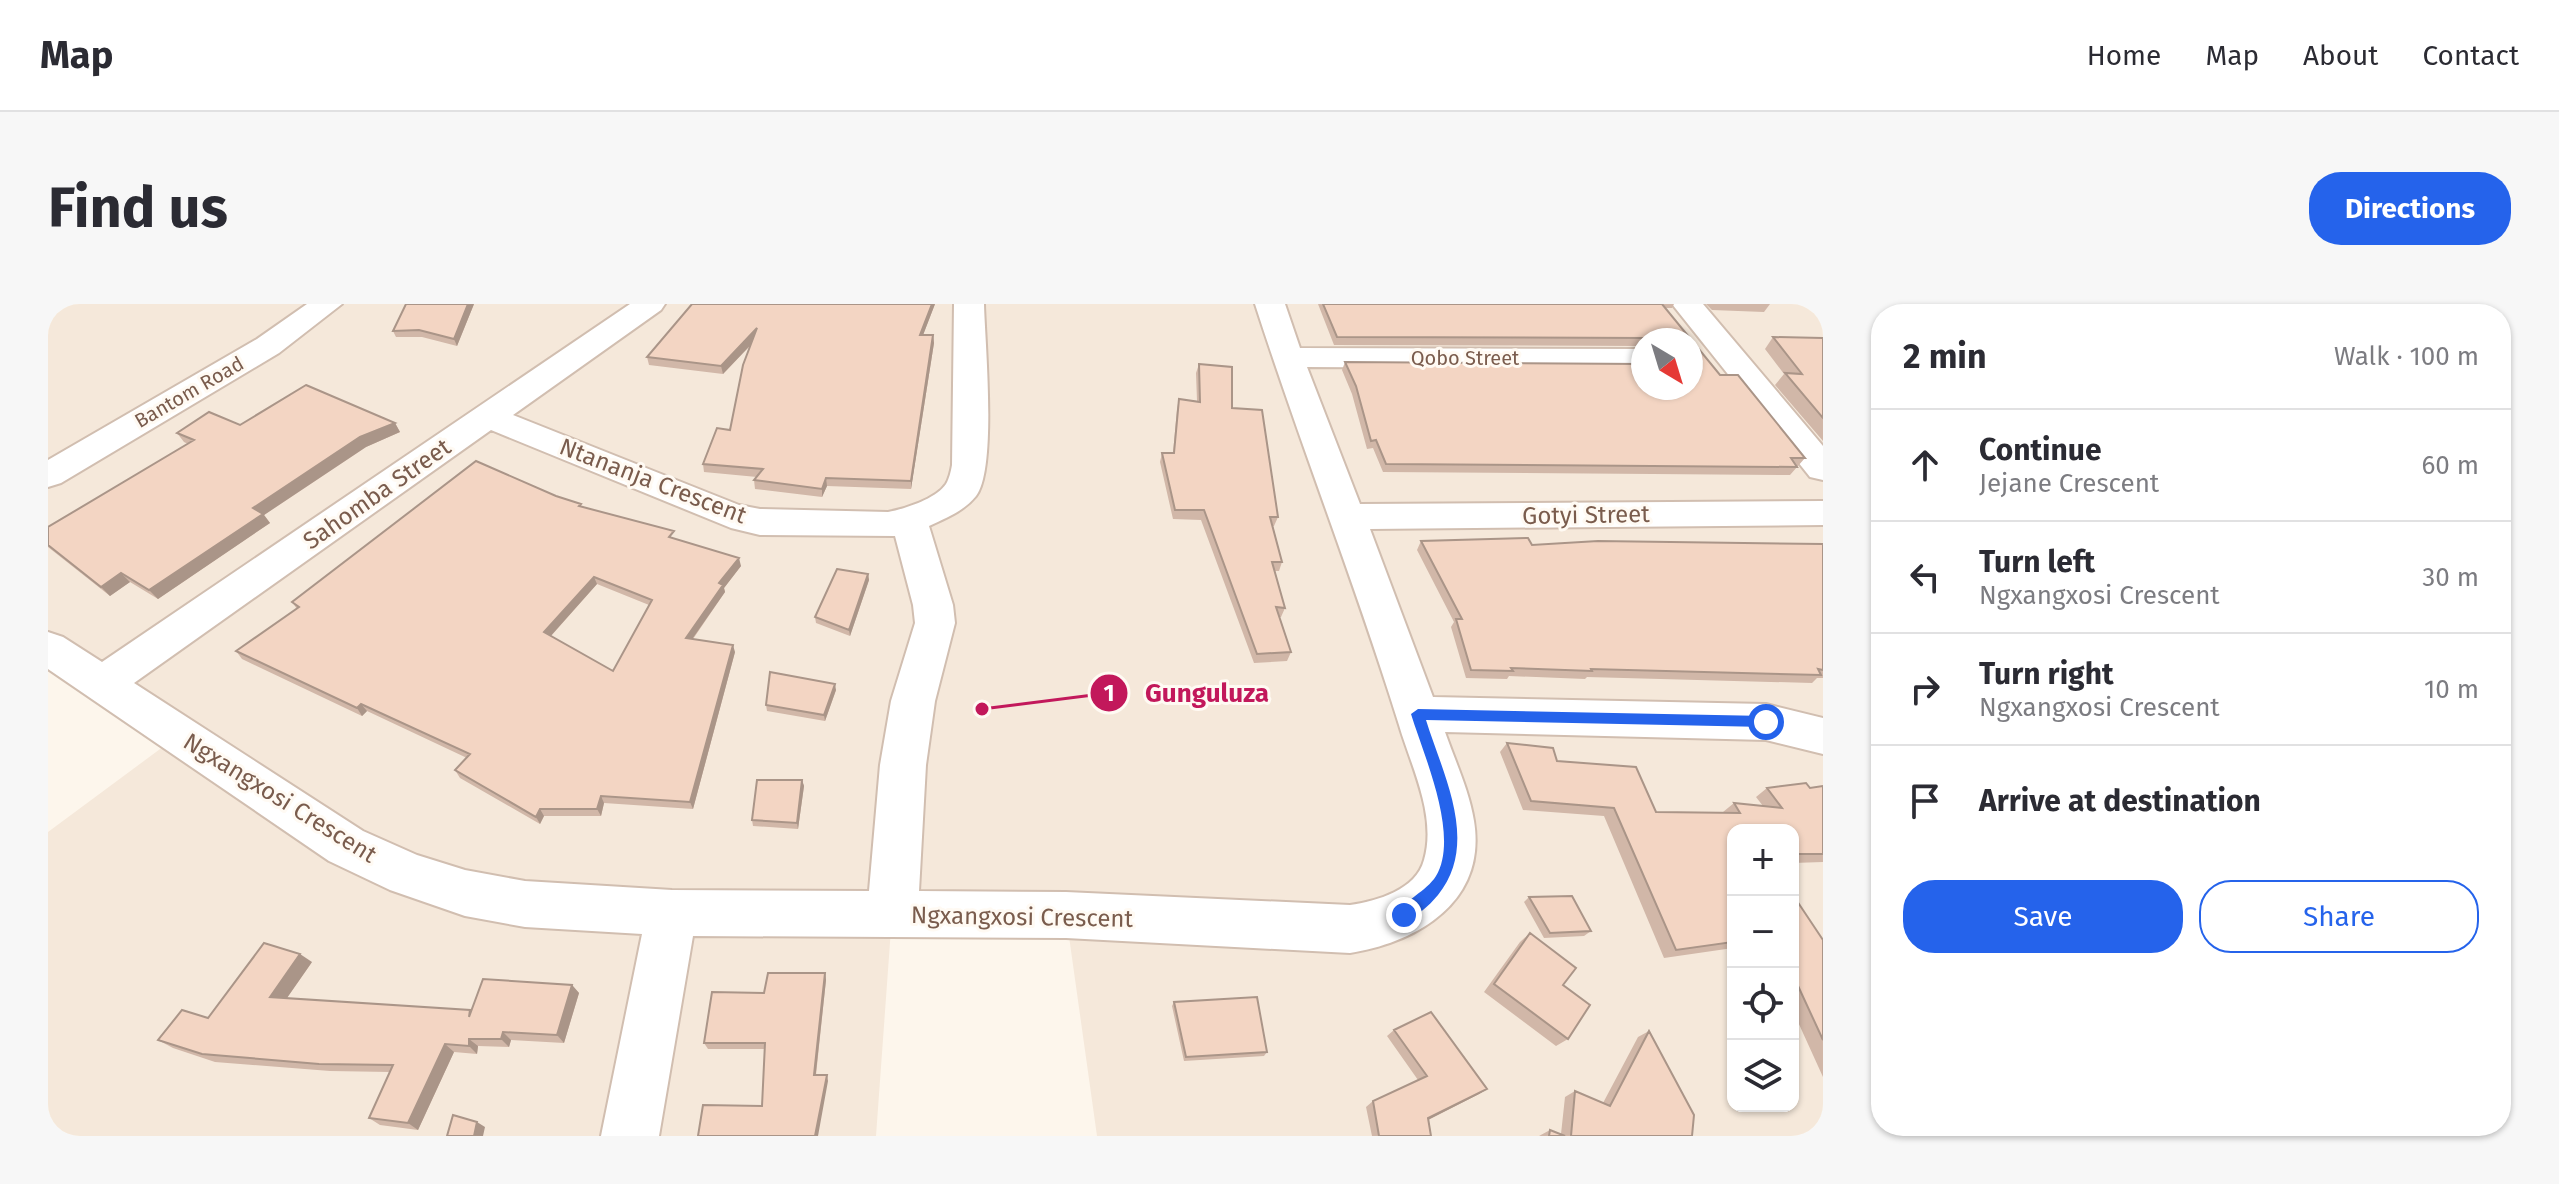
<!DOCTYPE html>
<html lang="en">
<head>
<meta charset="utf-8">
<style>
  :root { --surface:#fff; --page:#f7f7f7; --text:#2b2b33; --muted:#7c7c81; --line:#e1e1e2; --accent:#2563eb }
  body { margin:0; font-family:"Fira Sans",sans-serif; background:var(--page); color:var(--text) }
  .controls { position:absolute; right:24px; bottom:24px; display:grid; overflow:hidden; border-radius:16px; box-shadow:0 2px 6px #0004 }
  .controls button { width:72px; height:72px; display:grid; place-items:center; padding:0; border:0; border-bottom:2px solid var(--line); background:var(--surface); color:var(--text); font:40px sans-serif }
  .compass { position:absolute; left:1583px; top:24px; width:72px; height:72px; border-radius:50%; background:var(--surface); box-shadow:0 2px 6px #0004; rotate:142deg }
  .stop { position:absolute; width:24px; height:24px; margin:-18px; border:6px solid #2563eb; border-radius:50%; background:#fff }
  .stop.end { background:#2563eb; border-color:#fff; box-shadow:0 2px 8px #0008 }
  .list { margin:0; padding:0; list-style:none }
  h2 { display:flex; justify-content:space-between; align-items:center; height:104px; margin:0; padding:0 32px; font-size:34px }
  h2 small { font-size:26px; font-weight:400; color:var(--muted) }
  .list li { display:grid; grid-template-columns:52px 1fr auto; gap:24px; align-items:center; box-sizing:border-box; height:112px; padding:0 32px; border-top:2px solid var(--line) }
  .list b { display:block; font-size:30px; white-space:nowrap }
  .list p { margin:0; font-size:26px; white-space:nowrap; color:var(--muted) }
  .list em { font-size:26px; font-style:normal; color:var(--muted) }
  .actions { display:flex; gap:16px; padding:24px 32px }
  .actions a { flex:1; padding:18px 0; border:2px solid var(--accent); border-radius:32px; text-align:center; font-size:28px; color:var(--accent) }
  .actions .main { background:var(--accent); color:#fff }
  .icon { flex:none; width:44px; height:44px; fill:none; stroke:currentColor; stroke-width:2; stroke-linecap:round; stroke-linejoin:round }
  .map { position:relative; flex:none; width:1775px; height:832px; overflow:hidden; border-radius:32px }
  header { display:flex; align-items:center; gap:48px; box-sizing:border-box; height:112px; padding:0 40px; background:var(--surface); border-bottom:2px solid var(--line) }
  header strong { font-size:38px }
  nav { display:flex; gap:44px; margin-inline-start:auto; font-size:28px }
  .intro { display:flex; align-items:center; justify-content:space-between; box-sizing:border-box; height:192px; padding:0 48px }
  h1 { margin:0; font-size:56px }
  .button { padding:20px 36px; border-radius:32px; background:var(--accent); color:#fff; font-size:28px; font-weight:700 }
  main { display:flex; gap:48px; padding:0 48px }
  aside { flex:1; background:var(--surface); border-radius:32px; box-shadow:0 2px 6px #0004 }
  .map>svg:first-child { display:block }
  .residential { fill:#f5e8da; fill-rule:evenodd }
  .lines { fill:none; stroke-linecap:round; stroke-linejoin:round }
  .street-casing { stroke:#d1beb0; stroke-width:4 }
  .street { fill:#fff; fill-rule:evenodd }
  .wall { fill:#d1b7a8; fill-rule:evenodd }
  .shaded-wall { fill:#aa9588 }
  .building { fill:#f3d5c3; stroke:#aa9588; stroke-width:2; fill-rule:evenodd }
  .route { fill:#2563eb }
  .labels { text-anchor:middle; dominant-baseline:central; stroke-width:6; stroke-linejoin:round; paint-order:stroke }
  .far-street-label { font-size:20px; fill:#7a5c4d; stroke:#fffaf3 }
  .street-label { font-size:24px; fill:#7a5c4d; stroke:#fffaf3 }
  .leader { fill:none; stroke:#c2185b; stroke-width:3 }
  .callout-dot { fill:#c2185b; stroke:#fffaf3; stroke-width:3 }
  .mark-label { font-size:24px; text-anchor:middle; font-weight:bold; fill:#fff }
  .callout-label { font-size:26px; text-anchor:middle; font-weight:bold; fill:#c2185b; stroke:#fffaf3; stroke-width:6; stroke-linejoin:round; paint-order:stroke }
</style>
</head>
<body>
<header>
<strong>Map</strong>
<nav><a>Home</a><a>Map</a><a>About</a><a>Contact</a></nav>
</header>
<div class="intro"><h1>Find us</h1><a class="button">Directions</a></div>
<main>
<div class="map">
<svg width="1775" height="832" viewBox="0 0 1775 832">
  <rect width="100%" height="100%" fill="#fdf6ec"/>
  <path class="residential" d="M0 0H1771L1775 4V832H1049L1018 611H844L828 832H0V528L131 431 0 344ZM1595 36H1643V84H1595ZM1685 526H1745V802H1685Z"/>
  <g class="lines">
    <defs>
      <path id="street" d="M259 0H294L231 49 13 179 0 183V156L209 35Z
        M582 0H617L613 6 465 111 691 201 712 205 840 208C856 205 888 195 898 180 901 175 903 167 904 161L906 0H936C937 39 949 165 928 192 916 207 898 214 881 222L905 301 907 319 887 397 878 461 871 587 1018 588 1302 601C1329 597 1368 586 1376 556 1389 512 1363 462 1351 421 1307 279 1252 140 1207 0H1237L1252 44 1595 45V65L1259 63 1312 200 1775 197V221L1322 225 1385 393 1718 400 1775 414V450L1718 436 1397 428C1407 457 1421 486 1426 517 1439 597 1371 638 1302 649L1018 634 645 632 611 832H553L594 630 477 623 417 612 342 586 281 557 0 365V328L15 333 54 358ZM443 126 683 224 712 231 847 232 865 301 867 319 843 397 832 461 821 587 624 586 477 577 417 566 369 551 315 527 86 379Z
        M1624 0H1655L1775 142V176L1762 173Z"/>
    </defs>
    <use href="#street" class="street-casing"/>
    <use href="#street" class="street"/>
  </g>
  <path class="wall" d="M426 0 409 42 374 33H348L345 27Z
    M644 0H887L875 31H885L886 39 863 185 779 182 774 193 707 185 706 176 709 173 656 168 655 160 682 126 703 41 675 70 601 61 599 53Z
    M1270 0H1626L1624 4H1617L1672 71 1757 154 1742 171 1335 168 1325 144 1319 145 1304 90 1294 66 1297 58 1595 84 1643 36H1595V42L1286 41Z
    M1658 0H1722L1716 8 1664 6Z
    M1725 33 1775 34V137L1727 81 1736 70 1717 45Z
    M1151 60 1184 104 1230 213 1226 222H1225L1234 258 1231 267H1227L1237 304 1233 313H1231L1243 348 1239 357 1206 359 1153 216 1125 215 1112 158 1114 149H1125L1129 105 1131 95 1149 97 1148 69Z
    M347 119 352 128 318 143 216 211 222 219 110 295 82 278 62 292 0 243V223L140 140 136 138 129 129 192 121Z
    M508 192 534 203 628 235 693 262 676 284 677 288 645 335 687 348 645 505 556 499 553 512H496L492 520 412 474 407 466 419 454 319 407 314 412 194 355 188 347 249 305 244 298ZM549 280 601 301 565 367 503 332Z
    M1373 237 1484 241 1775 240V374H1769L1764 379 1539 373 1537 375 1461 372 1459 375 1418 374 1403 323 1406 318 1369 246Z
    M820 270 821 276 802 332 768 319 767 313Z
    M788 386 777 417 719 407 718 401Z
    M1459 439 1509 457 1608 508H1675L1686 499 1715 502 1708 493 1719 484H1762L1775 482V558L1745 559V526H1685V644L1616 654 1556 512 1475 506 1452 448Z
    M754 476 756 482 750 525 705 522 704 516Z
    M1745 591 1775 636V773L1745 707Z
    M1481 593 1543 627 1536 632 1496 634 1476 598Z
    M1482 629 1515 681 1520 735 1508 742 1436 688 1472 638Z
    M264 658 239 694 424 707 524 681 531 689 516 739 463 736 461 743 430 742 429 750 406 748 370 826 332 821 321 814 342 768 282 767 167 758 125 744 110 736 160 714Z
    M777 669 778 676 768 771 780 777 714 802 717 745H660L656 739 716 689Z
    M1126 698 1219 748 1216 752 1136 757 1124 702Z
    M1346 726 1439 785 1431 790 1380 816 1383 832H1324L1318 803 1325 797 1370 776 1339 732Z
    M1601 727 1644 832H1491L1502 826 1513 830 1517 793 1527 787 1555 799 1590 733Z"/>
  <path class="shaded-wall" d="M420 0H426L409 42 406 35Z
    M884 0H887L872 39V31Z
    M709 24 711 32 675 70 673 62Z
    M885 31 886 39 863 185V177Z
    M347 119 352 128 318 143 216 211 222 219 110 295 101 286 205 204 312 133Z
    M778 174 779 182 774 193V185Z
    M691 254 693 262 676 284 677 288 640 341 638 334 671 279Z
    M73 269 82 278 62 292 53 283Z
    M820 270 821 276 802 332 801 326Z
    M546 273 549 280 500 335 496 328Z
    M685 341 687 348 645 505 642 498Z
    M787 380 788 386 777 417 776 411Z
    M313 400 319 407 314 412 309 404Z
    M754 476 756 482 750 525 749 519Z
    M553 492 556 499 553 512 549 505Z
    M492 505 496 512 492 520 488 513Z
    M252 650 264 658 234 701 222 693Z
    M777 669 778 676 767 777 766 771Z
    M524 681 531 689 516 739 509 731Z
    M455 728 463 736 461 743 453 735Z
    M421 735 430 742 429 750 421 742Z
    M397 740 406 748 370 826 360 819Z
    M779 771 780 777 770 832H767Z
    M1439 785 1431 790 1372 820 1380 814Z
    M429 818 437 823 435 832H426Z"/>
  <path class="building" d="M358 0H420L406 35 371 26 345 27Z
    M644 0H884L872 31H885L863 177 778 174 774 185 706 176 715 165 655 160 669 124 682 126 695 61 709 24 673 62 599 53Z
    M1275 0H1614L1672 71H1690L1757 154H1743L1749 163 1338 160 1328 136 1323 137 1308 82 1297 58 1595 60V84H1643V36H1602L1600 34 1289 33Z
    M1725 33 1775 34V114L1737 69 1754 70Z
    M1151 60 1184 63V104L1214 106 1230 213H1222L1234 258H1224L1237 304 1228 303 1243 348 1209 350 1156 206H1127L1114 149H1126L1131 95 1152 98Z
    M258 81 347 119 312 133 205 204 215 210 101 286 73 269 53 283 0 241V223L146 136 129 129 161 108 192 121Z
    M428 157 508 192 533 200 531 202 626 227 621 233 691 254 671 279 675 281 638 334 685 341 642 498 553 492 549 505H492L488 513 407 466 422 450 313 400 309 404 188 347 251 303 244 298ZM546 273 604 296 565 367 496 328Z
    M1480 234 1484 241 1550 237 1775 240V366L1770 365 1773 371 1543 365 1544 367 1463 364 1465 367 1423 366 1408 315H1414L1373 237Z
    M789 265 820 270 801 326 767 313Z
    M722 368 787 380 776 411 718 401Z
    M1459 439 1505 444 1509 457 1588 463 1608 508 1692 509 1686 499 1734 504 1719 484 1758 479 1762 484 1775 482V550H1745V526H1685V638L1628 646 1566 504 1483 497Z
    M709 476H754L749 519 704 516Z
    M1745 591 1775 636V736L1745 671Z
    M1524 592 1543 627 1502 629 1481 593Z
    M1482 629 1528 664 1515 681 1542 701 1520 735 1446 680Z
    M216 639 252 650 222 693 422 706 421 713 435 675 524 681 509 731 455 728 453 735H421V742L397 740 360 819 321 814 345 761 271 760 154 750 110 736 134 706 160 714Z
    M720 669H777L766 771H779L767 832H650L655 801 714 802 717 739H656L664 688 716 689Z
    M1209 693 1219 748 1138 753 1126 698Z
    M1383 708 1439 785 1380 814 1383 832H1331L1325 797 1379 772 1346 726Z
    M1601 727 1646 811 1644 832H1523L1527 787 1562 802Z
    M405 811 429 818 426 832H399Z
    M1502 826 1517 832H1501Z"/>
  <path class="route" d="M1370 405 1718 412 1725 418 1718 423 1378 416C1395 471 1432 539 1390 591 1381 602 1368 613 1356 618L1349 611C1357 595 1378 588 1388 572 1412 532 1376 452 1363 410Z"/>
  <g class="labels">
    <g class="far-street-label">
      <text x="1417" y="54">Qobo Street</text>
      <text transform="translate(141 88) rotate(-30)">Bantom Road</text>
    </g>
    <g class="street-label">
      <text transform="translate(605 177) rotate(21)">Ntananja Crescent</text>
      <text transform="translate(329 190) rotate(-35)">Sahomba Street</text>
      <text transform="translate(1538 211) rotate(-1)">Gotyi Street</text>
      <text transform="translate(232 494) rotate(32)">Ngxangxosi Crescent</text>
      <text transform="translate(974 613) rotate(1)">Ngxangxosi Crescent</text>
    </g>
  </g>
  <path class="leader" d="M934 405L1061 389"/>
  <g class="callout-dot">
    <circle cx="934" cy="405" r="8"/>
    <circle cx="1061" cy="389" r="20"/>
  </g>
  <g class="mark-label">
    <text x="1061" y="397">1</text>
  </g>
  <g class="callout-label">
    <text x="1159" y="398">Gunguluza</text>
  </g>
</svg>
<div class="controls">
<button>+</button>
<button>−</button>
<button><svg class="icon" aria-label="locate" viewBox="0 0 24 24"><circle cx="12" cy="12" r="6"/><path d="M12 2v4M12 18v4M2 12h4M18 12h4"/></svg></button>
<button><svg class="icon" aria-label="layers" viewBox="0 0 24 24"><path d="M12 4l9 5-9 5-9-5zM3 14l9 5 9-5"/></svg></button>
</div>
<svg class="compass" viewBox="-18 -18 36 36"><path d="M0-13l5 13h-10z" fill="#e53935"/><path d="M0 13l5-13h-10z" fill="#7c7c81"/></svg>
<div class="stop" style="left:1718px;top:418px"></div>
<div class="stop end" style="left:1356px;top:611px"></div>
</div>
<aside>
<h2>2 min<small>Walk · 100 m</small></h2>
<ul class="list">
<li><svg class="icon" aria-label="ahead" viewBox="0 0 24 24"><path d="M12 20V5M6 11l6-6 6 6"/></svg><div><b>Continue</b><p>Jejane Crescent</p></div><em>60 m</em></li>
<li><svg class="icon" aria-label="left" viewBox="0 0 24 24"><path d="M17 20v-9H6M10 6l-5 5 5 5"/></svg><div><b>Turn left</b><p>Ngxangxosi Crescent</p></div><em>30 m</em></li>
<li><svg class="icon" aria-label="right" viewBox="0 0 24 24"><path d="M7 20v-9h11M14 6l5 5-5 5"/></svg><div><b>Turn right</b><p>Ngxangxosi Crescent</p></div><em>10 m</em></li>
<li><svg class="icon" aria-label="arrive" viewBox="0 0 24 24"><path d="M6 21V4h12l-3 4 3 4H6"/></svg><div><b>Arrive at destination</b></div></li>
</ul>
<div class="actions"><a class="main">Save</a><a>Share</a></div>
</aside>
</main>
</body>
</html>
